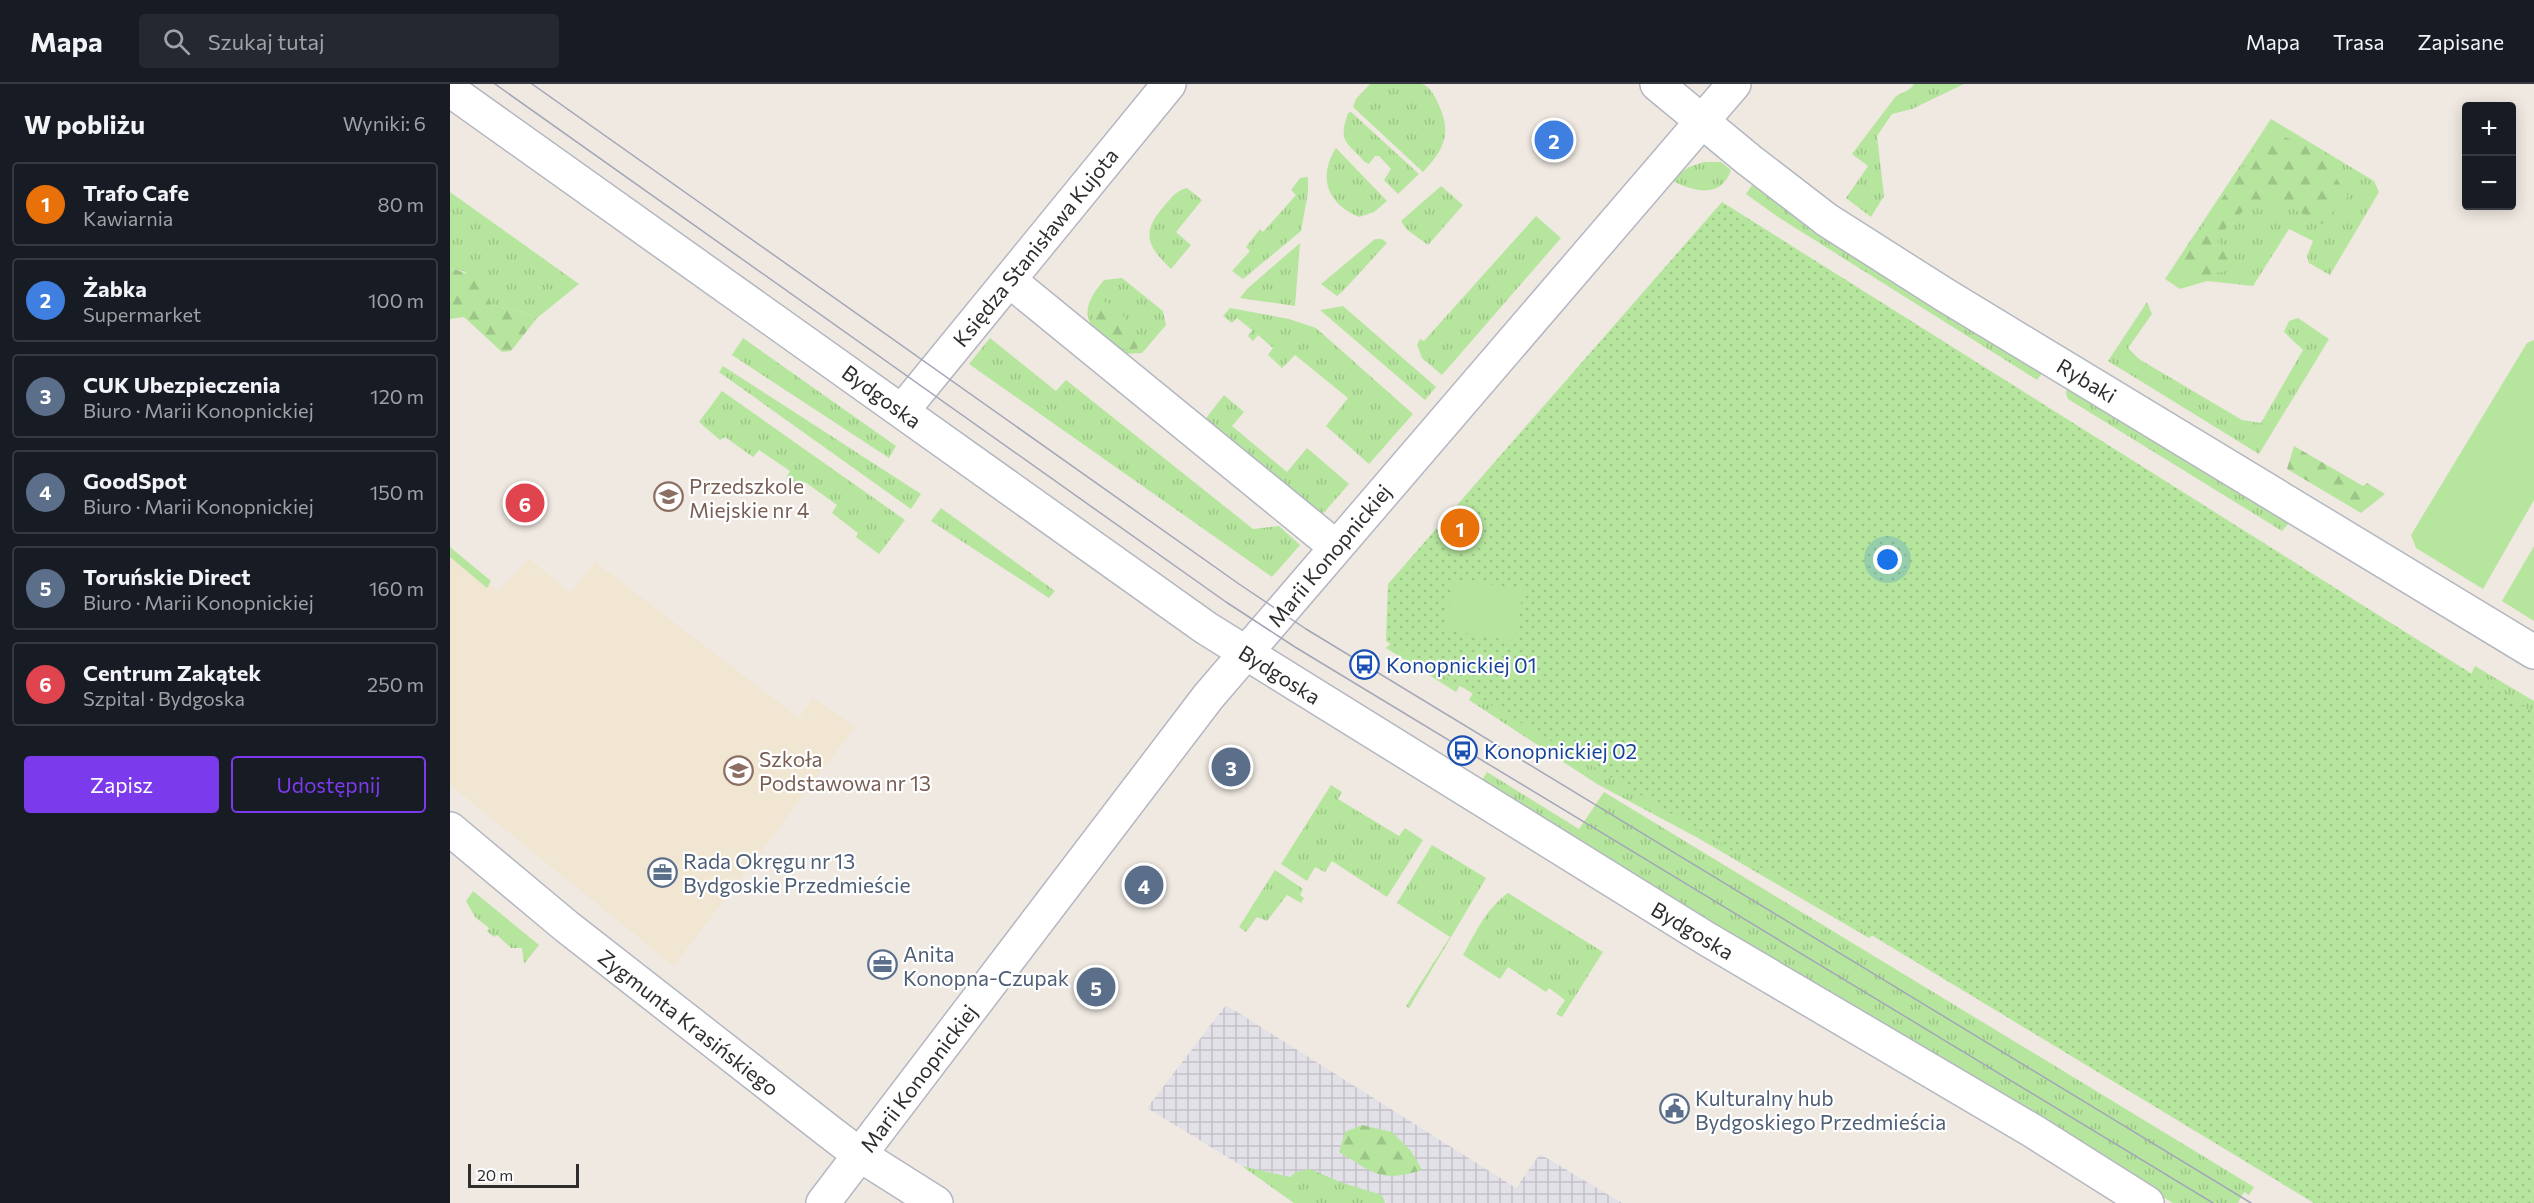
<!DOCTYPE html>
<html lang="pl">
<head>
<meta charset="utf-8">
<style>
  :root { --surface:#171b24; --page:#242831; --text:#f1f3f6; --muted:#9ea1a6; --line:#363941; --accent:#7c3aed }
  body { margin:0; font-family:Commissioner,sans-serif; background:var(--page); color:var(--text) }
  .controls { position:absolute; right:18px; top:18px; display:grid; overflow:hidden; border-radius:6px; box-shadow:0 3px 15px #0003 }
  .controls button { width:54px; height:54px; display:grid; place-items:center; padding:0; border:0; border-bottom:2px solid var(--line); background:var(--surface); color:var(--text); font:30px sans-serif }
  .scale { position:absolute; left:18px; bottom:15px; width:111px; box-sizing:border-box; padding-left:6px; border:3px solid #2e2e2e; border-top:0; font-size:16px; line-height:21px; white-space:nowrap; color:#2e2e2e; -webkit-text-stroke:4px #fff; paint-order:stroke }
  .you { position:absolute; left:1438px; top:476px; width:21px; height:21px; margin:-15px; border:4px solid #fff; border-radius:50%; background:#1a73e8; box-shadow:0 0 0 9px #1a73e833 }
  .badge { display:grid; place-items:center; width:39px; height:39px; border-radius:50%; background:var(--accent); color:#fff; font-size:20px; font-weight:700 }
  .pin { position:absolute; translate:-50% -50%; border:3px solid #fff; box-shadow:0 2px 6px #0006 }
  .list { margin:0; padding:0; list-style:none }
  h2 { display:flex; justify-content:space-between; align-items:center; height:78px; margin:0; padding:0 24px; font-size:26px }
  h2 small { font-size:20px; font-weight:400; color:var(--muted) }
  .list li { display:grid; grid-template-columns:39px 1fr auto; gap:18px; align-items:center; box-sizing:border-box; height:84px; margin:0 12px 12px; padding:0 12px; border:2px solid var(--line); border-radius:6px }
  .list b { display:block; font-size:22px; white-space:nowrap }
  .list p { margin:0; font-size:20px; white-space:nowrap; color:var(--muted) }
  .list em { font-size:20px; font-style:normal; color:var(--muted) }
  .actions { display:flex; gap:12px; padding:18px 24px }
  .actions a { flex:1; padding:14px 0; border:2px solid var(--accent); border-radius:6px; text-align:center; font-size:21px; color:var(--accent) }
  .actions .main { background:var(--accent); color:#fff }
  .icon { flex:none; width:33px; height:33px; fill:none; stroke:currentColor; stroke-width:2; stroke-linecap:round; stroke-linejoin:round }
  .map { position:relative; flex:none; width:2084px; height:1119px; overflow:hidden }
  header { display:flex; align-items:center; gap:36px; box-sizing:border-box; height:84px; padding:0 30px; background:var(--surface); border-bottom:2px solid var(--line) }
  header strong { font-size:28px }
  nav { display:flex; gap:33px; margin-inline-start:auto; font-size:21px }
  .search { width:420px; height:54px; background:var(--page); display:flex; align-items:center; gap:15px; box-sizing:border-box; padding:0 21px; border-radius:6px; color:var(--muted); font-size:22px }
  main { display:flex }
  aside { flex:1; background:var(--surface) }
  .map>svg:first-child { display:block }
  .industrial { fill:url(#industrial-grid) }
  .education { fill:#f0e6d1 }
  .grass { fill:url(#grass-tufts) }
  .forest { fill:url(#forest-firs) }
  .park { fill:url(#park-dots) }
  .garden { fill:#b6e59e }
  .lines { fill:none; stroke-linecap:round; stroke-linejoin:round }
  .minor-casing { stroke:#b4b7c1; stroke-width:36 }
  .tertiary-casing { stroke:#b4b7c1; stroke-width:36 }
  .minor { stroke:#fff; stroke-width:33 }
  .tertiary { stroke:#fff; stroke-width:33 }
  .tram { stroke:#a3a6b8; stroke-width:1.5 }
  .labels { text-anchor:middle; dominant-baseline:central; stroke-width:4.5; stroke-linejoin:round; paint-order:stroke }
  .street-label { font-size:21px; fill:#2e2e2e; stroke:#fff }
  .education-label { font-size:21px; fill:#785e54; stroke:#fff; text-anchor:start }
  .transit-label { font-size:21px; fill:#164399; stroke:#fff; text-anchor:start }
  .service-label { font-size:21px; fill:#4e5e75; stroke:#fff; text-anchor:start }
</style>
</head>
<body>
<header>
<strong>Mapa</strong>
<div class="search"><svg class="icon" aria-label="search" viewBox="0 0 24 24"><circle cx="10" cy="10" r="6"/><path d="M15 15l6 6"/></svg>Szukaj tutaj</div>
<nav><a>Mapa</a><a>Trasa</a><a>Zapisane</a></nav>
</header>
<main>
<aside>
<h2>W pobliżu<small>Wyniki: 6</small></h2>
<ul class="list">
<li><span class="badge" style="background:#e8710a">1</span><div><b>Trafo Cafe</b><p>Kawiarnia</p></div><em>80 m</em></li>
<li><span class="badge" style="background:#3f7fe0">2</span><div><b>Żabka</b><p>Supermarket</p></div><em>100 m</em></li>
<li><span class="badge" style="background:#5c6f8a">3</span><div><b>CUK Ubezpieczenia</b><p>Biuro · Marii Konopnickiej</p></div><em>120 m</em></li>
<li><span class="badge" style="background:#5c6f8a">4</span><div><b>GoodSpot</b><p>Biuro · Marii Konopnickiej</p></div><em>150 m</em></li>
<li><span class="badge" style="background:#5c6f8a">5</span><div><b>Toruńskie Direct</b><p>Biuro · Marii Konopnickiej</p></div><em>160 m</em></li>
<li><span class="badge" style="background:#e0444e">6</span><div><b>Centrum Zakątek</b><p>Szpital · Bydgoska</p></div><em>250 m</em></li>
</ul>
<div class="actions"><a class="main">Zapisz</a><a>Udostępnij</a></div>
</aside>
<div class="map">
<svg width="2084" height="1119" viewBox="0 0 2084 1119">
  <defs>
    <pattern id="industrial-grid" width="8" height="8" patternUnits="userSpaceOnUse" patternTransform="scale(1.5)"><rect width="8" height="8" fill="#e3e1e8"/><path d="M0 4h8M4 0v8" fill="none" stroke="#c3c1c7"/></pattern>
    <pattern id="grass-tufts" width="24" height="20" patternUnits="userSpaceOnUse" patternTransform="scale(1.5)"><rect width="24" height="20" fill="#b6e59e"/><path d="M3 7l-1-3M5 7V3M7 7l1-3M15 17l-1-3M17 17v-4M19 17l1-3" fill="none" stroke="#9dc588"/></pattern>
    <pattern id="forest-firs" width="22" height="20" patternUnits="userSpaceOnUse" patternTransform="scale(1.5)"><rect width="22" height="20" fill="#b6e59e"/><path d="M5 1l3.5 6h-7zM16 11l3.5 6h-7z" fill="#9dc588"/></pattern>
    <pattern id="park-dots" width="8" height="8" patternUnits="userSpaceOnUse" patternTransform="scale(1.5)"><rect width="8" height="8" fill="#b6e59e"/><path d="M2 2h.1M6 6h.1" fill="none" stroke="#9dc588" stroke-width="1.8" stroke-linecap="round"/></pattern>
  </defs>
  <rect width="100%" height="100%" fill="#efe9e1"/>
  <path class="industrial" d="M776 921 1066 1104 1090 1070 1172 1119H844L792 1082 697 1024Z"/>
  <path class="education" d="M0 469 48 507 79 475 121 509 145 478 349 634 363 614 405 643 224 882 0 701Z"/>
  <path class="grass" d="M920 0C932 0 962 0 972 0 979 2 984 11 987 17 1002 48 996 63 973 88L903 23 906 15Z
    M1464 0H1514L1462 25 1442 30 1427 52 1434 112 1421 133 1396 114 1418 82 1402 70 1446 12 1460 5Z
    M901 28 969 90 948 110 934 96 941 85 929 72H925L919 80 915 78C896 57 888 58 898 29Z
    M1821 35 1924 97 1929 108 1880 191 1859 179 1857 172 1863 157 1839 145 1803 202 1757 197 1730 205 1715 195Z
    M886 64 937 117 924 128 909 133C878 120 867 94 886 64Z
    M1254 78H1271L1281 86C1271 116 1242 107 1221 96L1239 83Z
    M858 93V108L851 147 793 195 782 187 800 167 796 163 810 145 813 148 846 111 841 106 850 94Z
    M1302 101 1346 131 1593 288 1587 296 1328 133 1296 110Z
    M991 102 1013 121 978 161 956 145 951 137Z
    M737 104 752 116 726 148 741 161 721 185C696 161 691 148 715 121 723 112 726 107 737 104Z
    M0 108 129 200 87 234 70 227 40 221 15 188 0 183Z
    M1086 132 1111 154 992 291 972 274 967 261 970 255 974 257Z
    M925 155H932L937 159 893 207 887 212 871 200Z
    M850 159 845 222 790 214 797 205Z
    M672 194 713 227 716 241 692 269 670 270C640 244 623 232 654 196Z
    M1697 218 1702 230 1678 264 1689 275 1792 336 1811 339 1853 266 1834 248 1839 237 1848 234 1879 255 1809 370 1658 277Z
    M893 222 986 303 975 316 870 226Z
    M780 224 839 235 866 244 963 330 919 380 876 342 898 314 845 271 832 284 818 271 823 264 808 251 803 257 798 252 802 246 787 234 782 239 773 232Z
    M293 254 446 362 439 374 282 271Z
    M540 254 606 307 616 296 803 445 829 442 850 461 822 493 519 280Z
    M273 282 471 410 461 425 269 288Z
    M1617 303 1840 438 1832 447 1618 315 1616 310Z
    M272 307 455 436 429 470 406 453 408 449 382 429 387 421 355 398 351 403 336 394 340 387 309 366 303 373 275 353 270 356 249 338Z
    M774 311 794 328 782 342 837 388 857 364 899 400 869 434 755 340 757 333Z
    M491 424 605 507 599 514 481 437Z
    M0 463 41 497 37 504 0 473Z
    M942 558 1026 575 1006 608 936 564Z
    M2025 582 2084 617V668L2021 590Z
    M1037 584 1438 838 1419 854 1248 754 1147 700 1019 616Z
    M1037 688 1129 745 1154 708 1804 1103 1799 1111 1794 1108 1788 1119H1723L1050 711 1028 703Z
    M881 701 892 708 888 715 949 752 955 744 973 756 937 813 882 777 875 788 865 783 857 797 831 780Z
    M982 761 1036 794 959 924 956 922 1000 853 947 819Z
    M825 786 853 805 850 811 854 814 851 819 837 811 817 837 807 833 796 848 789 843Z
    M23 807 89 861 74 880 72 864H61L47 851 44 853 37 847 39 844 25 833 16 817Z
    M1058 809 1153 868 1112 933 1106 930 1115 916 1099 904 1096 908 1058 883 1050 895 1013 871C1026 848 1036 825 1058 809Z
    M792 1082 840 1093 846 1088 860 1085 890 1098 932 1111 935 1119H844Z"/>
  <path class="forest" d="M1818 46 1868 67 1898 112 1872 140 1838 122 1797 123 1766 154 1783 185 1737 196 1726 183Z
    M0 183 38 199 40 221 70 227 87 234 61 267 52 268 14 233 0 235Z
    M649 215 667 223 689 254 687 265C667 268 658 255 644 242L642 223Z
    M1844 362 1913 402 1917 399 1935 410 1911 429 1837 385Z
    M912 1041 942 1048 961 1067 972 1086C930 1099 924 1089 889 1068L895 1048Z"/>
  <path class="park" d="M1272 118 2084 629V1119H1864L936 557 938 500Z"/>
  <path class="garden" d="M2084 256V416L2033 505 1966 464 1961 451 2077 259Z
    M2084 462V537L2052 517Z
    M1002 495 1073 505 1065 557 994 546Z"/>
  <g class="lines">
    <defs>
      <path id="minor" d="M1207 0 1299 76 1377 136 1495 211 2084 568
        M559 196 886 463
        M452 327 719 0
        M0 745 116 842 381 1049 410 1071 486 1119
        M373 1119 758 613 1284 0"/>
      <path id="tertiary" d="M0 6 756 544 1257 855 1583 1047 1697 1119"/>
    </defs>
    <use href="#minor" class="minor-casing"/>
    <use href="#tertiary" class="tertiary-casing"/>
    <use href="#minor" class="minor"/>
    <use href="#tertiary" class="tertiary"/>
    <path class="tram" d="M45 0 776 518 845 563 1763 1119
      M82 0 789 500 856 545 1801 1119"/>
  </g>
  <defs>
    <symbol id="school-ring" viewBox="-11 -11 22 22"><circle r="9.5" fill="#fff" stroke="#8d6e63" stroke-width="1.5"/><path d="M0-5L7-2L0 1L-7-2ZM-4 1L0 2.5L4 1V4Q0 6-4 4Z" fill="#8d6e63"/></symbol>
    <symbol id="bus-ring" viewBox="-11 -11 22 22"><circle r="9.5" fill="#fff" stroke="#1a4fb4" stroke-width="1.5"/><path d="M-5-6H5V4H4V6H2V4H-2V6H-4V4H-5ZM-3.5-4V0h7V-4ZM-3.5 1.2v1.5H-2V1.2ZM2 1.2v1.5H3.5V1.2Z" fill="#1a4fb4"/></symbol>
    <symbol id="office-ring" viewBox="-11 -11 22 22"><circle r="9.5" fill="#fff" stroke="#5c6f8a" stroke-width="1.5"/><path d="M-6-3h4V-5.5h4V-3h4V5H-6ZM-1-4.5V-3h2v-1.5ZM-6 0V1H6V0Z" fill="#5c6f8a"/></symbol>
    <symbol id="civic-ring" viewBox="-11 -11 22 22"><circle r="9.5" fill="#fff" stroke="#5c6f8a" stroke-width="1.5"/><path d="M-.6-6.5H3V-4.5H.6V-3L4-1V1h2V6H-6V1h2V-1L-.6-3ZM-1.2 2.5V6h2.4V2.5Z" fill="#5c6f8a"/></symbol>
  </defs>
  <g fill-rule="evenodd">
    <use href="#school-ring" x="202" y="396" width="33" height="33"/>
    <use href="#bus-ring" x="898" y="564" width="33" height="33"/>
    <use href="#bus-ring" x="996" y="650" width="33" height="33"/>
    <use href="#school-ring" x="272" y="670" width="33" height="33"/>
    <use href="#office-ring" x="196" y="772" width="33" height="33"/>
    <use href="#office-ring" x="416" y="864" width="33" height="33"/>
    <use href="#civic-ring" x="1208" y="1008" width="33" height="33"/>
  </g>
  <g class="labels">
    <g class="street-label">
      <text transform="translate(585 163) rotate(-51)">Księdza Stanisława Kujota</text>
      <text transform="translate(1637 296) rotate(31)">Rybaki</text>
      <text transform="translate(432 312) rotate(36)">Bydgoska</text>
      <text transform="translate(879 471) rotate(-50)">Marii Konopnickiej</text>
      <text transform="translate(830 590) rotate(32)">Bydgoska</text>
      <text transform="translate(1243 846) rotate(31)">Bydgoska</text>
      <text transform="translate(239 938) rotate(38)">Zygmunta Krasińskiego</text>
      <text transform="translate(468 994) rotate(-53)">Marii Konopnickiej</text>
    </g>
    <g class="education-label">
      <text x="239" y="401">Przedszkole<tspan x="239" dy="24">Miejskie nr 4</tspan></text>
      <text x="309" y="674">Szkoła<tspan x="309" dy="24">Podstawowa nr 13</tspan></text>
    </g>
    <g class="transit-label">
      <text x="936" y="580">Konopnickiej 01</text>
      <text x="1034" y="666">Konopnickiej 02</text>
    </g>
    <g class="service-label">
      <text x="233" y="776">Rada Okręgu nr 13<tspan x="233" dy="24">Bydgoskie Przedmieście</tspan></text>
      <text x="453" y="869">Anita<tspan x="453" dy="24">Konopna-Czupak</tspan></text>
      <text x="1245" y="1013">Kulturalny hub<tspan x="1245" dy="24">Bydgoskiego Przedmieścia</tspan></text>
    </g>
  </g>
</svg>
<div class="controls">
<button>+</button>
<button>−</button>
</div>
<div class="scale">20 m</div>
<div class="you"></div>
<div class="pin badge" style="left:1010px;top:444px;background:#e8710a">1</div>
<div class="pin badge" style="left:1104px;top:56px;background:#3f7fe0">2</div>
<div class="pin badge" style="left:781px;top:683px;background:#5c6f8a">3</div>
<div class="pin badge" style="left:694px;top:801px;background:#5c6f8a">4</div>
<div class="pin badge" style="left:646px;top:903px;background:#5c6f8a">5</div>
<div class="pin badge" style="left:75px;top:419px;background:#e0444e">6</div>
</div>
</main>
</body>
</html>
